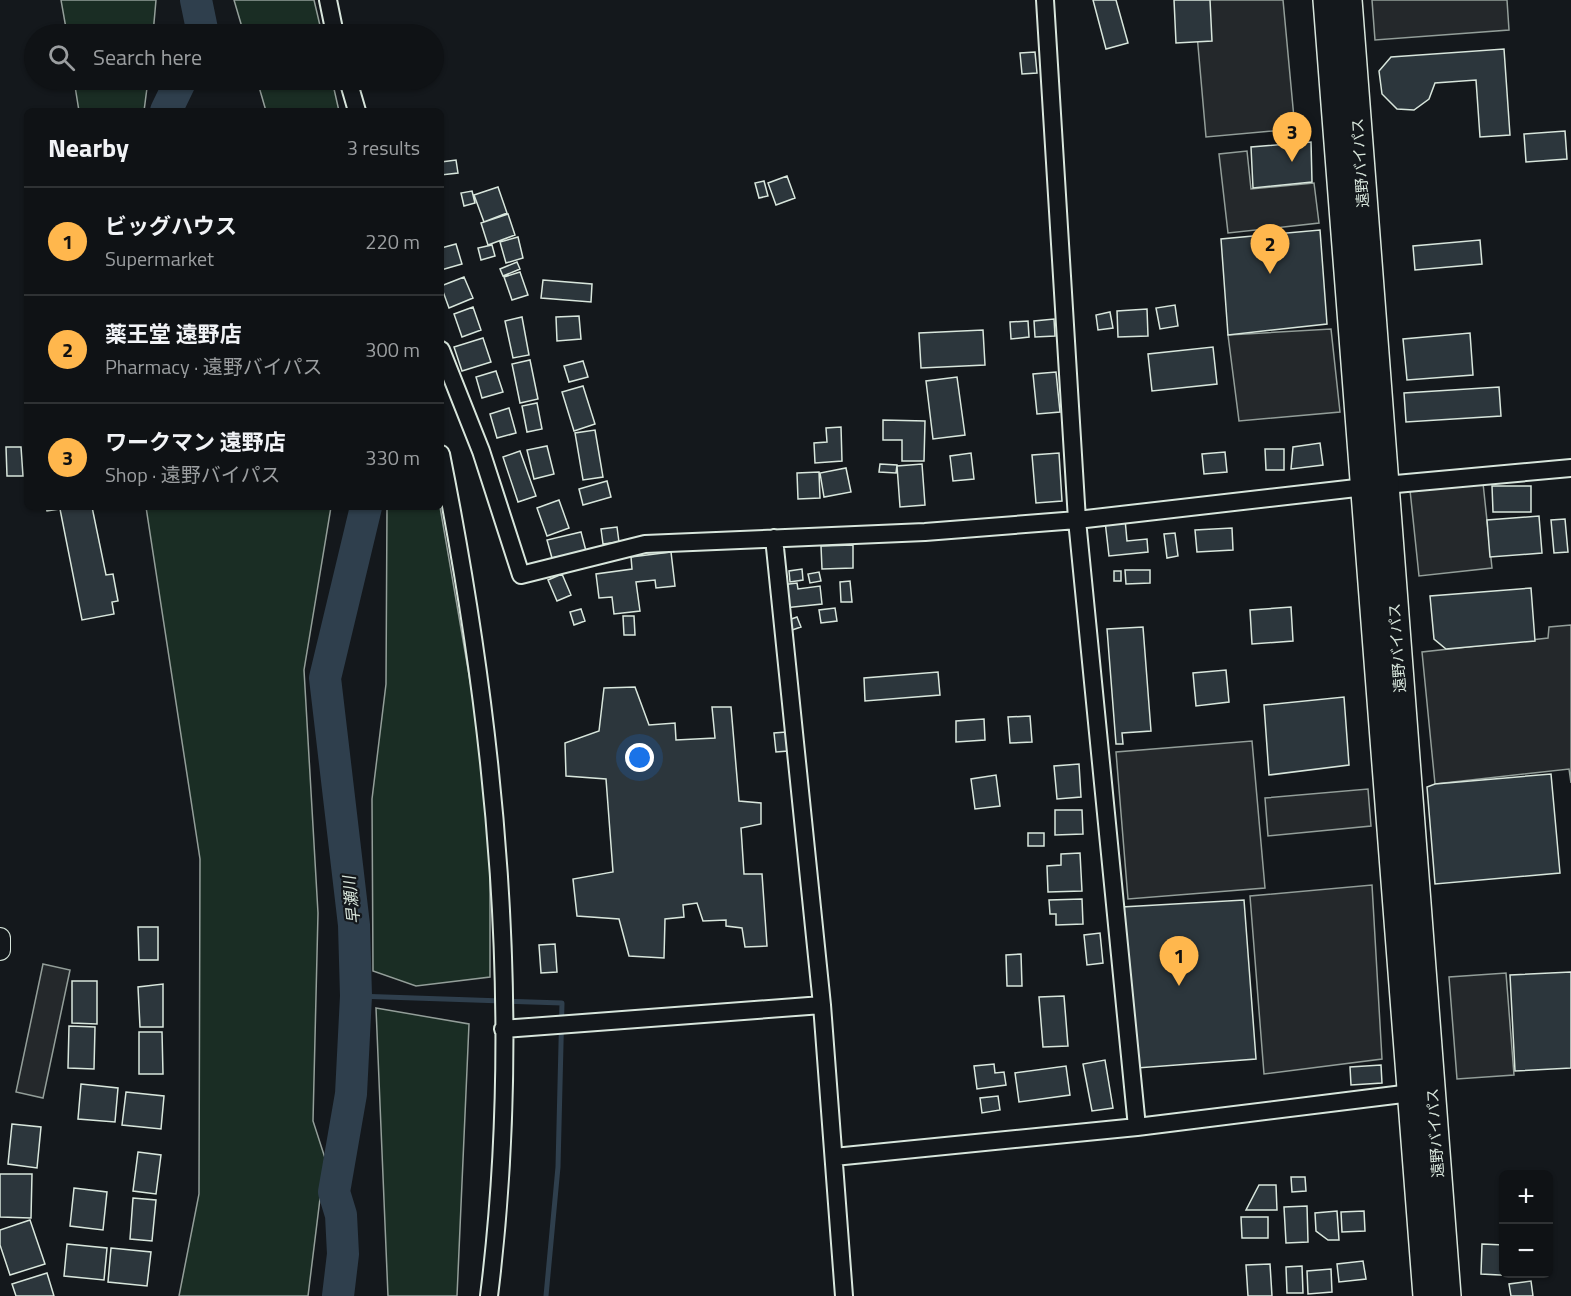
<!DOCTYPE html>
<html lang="en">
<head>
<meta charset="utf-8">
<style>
  :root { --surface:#0f1215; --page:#1d2022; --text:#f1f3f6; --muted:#9b9ea0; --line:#2f3234; --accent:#ffb74d }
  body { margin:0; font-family:"Titillium Web","Noto Sans JP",sans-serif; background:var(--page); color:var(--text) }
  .controls { position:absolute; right:18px; bottom:18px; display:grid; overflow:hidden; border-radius:9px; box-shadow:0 2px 4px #0004 }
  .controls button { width:54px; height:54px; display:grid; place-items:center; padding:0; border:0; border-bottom:2px solid var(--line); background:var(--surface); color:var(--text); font:30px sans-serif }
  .you { position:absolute; left:640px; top:758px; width:21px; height:21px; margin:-15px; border:4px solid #fff; border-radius:50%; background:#1a73e8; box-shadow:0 0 0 9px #1a73e833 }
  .badge { display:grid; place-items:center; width:39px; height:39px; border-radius:50%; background:var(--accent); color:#111; font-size:20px; font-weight:700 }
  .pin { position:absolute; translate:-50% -50px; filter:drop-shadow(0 2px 3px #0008) }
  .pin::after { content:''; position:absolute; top:32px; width:21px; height:18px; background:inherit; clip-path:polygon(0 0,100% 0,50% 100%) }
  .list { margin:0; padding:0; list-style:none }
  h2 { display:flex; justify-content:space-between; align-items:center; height:78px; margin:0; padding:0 24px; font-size:26px }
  h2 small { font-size:20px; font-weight:400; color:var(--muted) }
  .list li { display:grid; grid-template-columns:39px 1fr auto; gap:18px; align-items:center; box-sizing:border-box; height:108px; padding:0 24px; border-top:2px solid var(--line) }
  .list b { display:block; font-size:22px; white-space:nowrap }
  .list p { margin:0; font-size:20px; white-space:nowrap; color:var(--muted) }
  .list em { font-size:20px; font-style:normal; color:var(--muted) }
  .icon { flex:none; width:33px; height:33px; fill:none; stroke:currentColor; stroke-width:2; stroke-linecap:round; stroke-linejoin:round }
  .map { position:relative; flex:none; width:1571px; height:1296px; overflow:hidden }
  .search { position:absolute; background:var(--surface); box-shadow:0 2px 4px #0004; left:24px; top:24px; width:420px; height:66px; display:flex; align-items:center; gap:15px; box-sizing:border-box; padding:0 21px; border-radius:33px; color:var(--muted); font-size:22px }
  .panel { position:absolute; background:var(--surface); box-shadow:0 2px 4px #0004; left:24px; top:108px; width:420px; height:402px; border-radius:9px }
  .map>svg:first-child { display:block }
  .green { fill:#1a2d24; stroke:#939e99; stroke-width:1.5 }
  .parking { fill:#24282b; stroke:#939e99; stroke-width:1.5 }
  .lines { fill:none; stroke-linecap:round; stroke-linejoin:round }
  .stream { stroke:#2f3f4d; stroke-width:5 }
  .river { stroke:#2f3f4d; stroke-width:32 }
  .building { fill:#2c363c; stroke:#d8e6dc; stroke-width:1.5 }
  .minor-casing { stroke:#d8e6dc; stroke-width:20 }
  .tertiary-casing { stroke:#d8e6dc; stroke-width:22 }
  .trunk-casing { stroke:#d8e6dc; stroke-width:30 }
  .minor { stroke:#14181c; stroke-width:16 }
  .tertiary { stroke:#14181c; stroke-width:20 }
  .trunk { stroke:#14181c; stroke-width:27 }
  .labels { text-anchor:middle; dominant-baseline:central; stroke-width:4.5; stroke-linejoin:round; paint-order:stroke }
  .street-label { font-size:15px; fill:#d8e6dc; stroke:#14181c }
  .water-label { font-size:16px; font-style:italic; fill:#d8e6dc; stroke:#14181c }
</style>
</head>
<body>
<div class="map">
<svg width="1571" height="1296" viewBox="0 0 1571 1296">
  <rect width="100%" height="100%" fill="#14181c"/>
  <path class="green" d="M61 0H156L153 34H67Z
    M234 0H314L322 34H244Z
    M74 80H148L144 111H79Z
    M257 80H332L339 111H266Z
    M146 507H331L304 670 318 913 313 1121 325 1158 308 1296H179L199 1194 200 859Z
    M387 507H440L477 721 490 853V977L416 986 373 971 372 799 386 684Z
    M376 1008 469 1024 457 1296H388Z"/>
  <path class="parking" d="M1194 0H1283L1295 129 1206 137Z
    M1372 0H1507L1509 30 1375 40Z
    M1247 151 1251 189 1314 183 1319 223 1228 233 1219 154Z
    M1331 329 1340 412 1239 421 1228 335Z
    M1483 483 1492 568 1419 576 1410 490Z
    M1571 625V783L1569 769 1435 784 1422 652 1548 638 1549 627Z
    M1252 741 1265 888 1128 899 1116 752Z
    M1368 789 1371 826 1268 836 1265 798Z
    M1372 885 1382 1059 1264 1074 1250 896Z
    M43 964 70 970 43 1098 16 1092Z
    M1506 973 1514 1075 1457 1079 1449 977Z"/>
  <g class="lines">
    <path class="stream" d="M356 996 562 1003 558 1167 546 1296"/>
    <path class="river" d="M196 0 203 34
      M166 111 181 80
      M338 1296 343 1254 341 1215 334 1192 351 1094 356 996 354 925 325 678 366 507"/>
  </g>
  <path class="building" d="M1093 0H1116L1128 43 1106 49Z
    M1174 0H1210L1212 41 1176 43Z
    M1504 49 1510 135 1480 137 1476 80 1435 83 1429 99 1414 110 1397 109 1382 94 1379 71 1391 57Z
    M1035 52 1037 73 1022 74 1020 53Z
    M1565 131 1567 159 1526 162 1524 134Z
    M1311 142 1312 182 1253 188 1251 147Z
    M456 160 458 173 441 175V162Z
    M787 176 795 198 776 205 768 183Z
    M764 181 768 196 759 198 755 183Z
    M498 187 507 213 484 222 474 195Z
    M472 191 475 203 464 206 461 193Z
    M508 214 515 235 488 245 481 223Z
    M1320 230 1327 324 1228 335 1221 239Z
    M518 237 523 258 506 263 500 242Z
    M1480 240 1482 264 1415 270 1413 246Z
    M456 244 462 264 441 270V248Z
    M492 245 495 256 481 260 478 248Z
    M517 262 520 269 503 276 500 269Z
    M520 272 528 295 512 300 504 277Z
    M464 277 473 298 449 308 441 286Z
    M543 280 592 284 591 302 541 298Z
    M1175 305 1178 326 1160 329 1156 308Z
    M473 307 481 330 462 337 454 314Z
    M1147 309 1148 336 1118 337 1117 311Z
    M1110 312 1113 328 1098 330 1096 315Z
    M579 316 581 339 557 341 556 317Z
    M522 317 529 355 513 358 505 321Z
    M1054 319 1055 336 1035 337 1034 321Z
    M1028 321 1029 337 1011 339 1010 322Z
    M983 330 985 365 921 368 919 333Z
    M1470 333 1473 375 1407 380 1403 339Z
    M483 338 491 362 462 371 454 347Z
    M1213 347 1217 384 1152 391 1148 354Z
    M530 360 538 399 520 403 512 364Z
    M583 361 588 377 569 382 564 366Z
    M496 371 503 392 482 398 476 377Z
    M1056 372 1060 412 1037 414 1033 374Z
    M957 377 965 435 933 439 926 381Z
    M583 386 595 424 574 431 562 392Z
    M1499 387 1501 416 1406 422 1404 393Z
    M537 403 542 429 527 432 522 406Z
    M509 408 516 433 497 438 490 414Z
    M883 420 925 421 924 461H902V440H883Z
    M841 427 842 461 815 463 814 443 827 442 826 428Z
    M595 430 603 477 583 480 575 433Z
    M1320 443 1323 465 1291 469 1293 447Z
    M547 446 554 474 534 479 527 450Z
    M6 447H21L23 476H7Z
    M1265 449H1284V470H1266Z
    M520 451 536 496 518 502 503 457Z
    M1225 452 1227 472 1204 474 1202 454Z
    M971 453 974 479 953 481 950 456Z
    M1059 453 1062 501 1036 503 1032 455Z
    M880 464 897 465 896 473 879 472Z
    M922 464 925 505 900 507 897 466Z
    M846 468 851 492 824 497 820 473Z
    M819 472 820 498 798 499 797 473Z
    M607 481 611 497 583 505 579 489Z
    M1492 486H1531V512H1493Z
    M559 500 569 528 547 536 537 508Z
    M46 507H92L106 575 113 574 118 601 112 602 114 614 82 620 60 509 47 511Z
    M1539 516 1542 553 1490 557 1487 520Z
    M1125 519 1127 541 1147 539 1148 552 1109 556 1105 521Z
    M1565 519 1568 552 1554 553 1551 520Z
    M617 527 619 542 603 544 601 529Z
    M1232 528 1233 550 1197 552 1195 530Z
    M581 532 586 551 552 558 547 540Z
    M1175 533 1178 556 1167 558 1164 534Z
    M853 545V568L822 569 821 546Z
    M671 552 675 586 656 588 655 580 636 582 640 611 614 614 612 597 599 598 596 574 632 569 631 557Z
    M802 569 803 580 790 582 789 571Z
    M1125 570H1150V583L1126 584Z
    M1114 571H1121V581H1114Z
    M819 572 821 581 810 583 808 574Z
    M562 574 571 595 557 601 548 580Z
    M850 581 852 602H841L840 582Z
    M797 583 798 589 820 586 822 604 784 608 781 585Z
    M1531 588 1535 641 1446 649 1434 639 1430 596Z
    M1291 607 1293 641 1252 644 1250 610Z
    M835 608 837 621 821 623 819 610Z
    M581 609 585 621 574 625 570 612Z
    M623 616H634L635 635H624Z
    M797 617 801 627 789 631 786 621Z
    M1143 627 1151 731 1122 733 1123 744H1116L1107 629Z
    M1226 670 1229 702 1196 706 1193 673Z
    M938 672 940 695 865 701 864 678Z
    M635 687 649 725 675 723 676 740 715 738 712 707H731L739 801 761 803V824L741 828 744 874H762L767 946 745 947 742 928 726 926V920L703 921 697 903 683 905 684 917 665 919 664 958 629 956 619 919 577 916 573 879 613 872 606 779 566 776 565 743 599 731 604 688Z
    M1344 697 1349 765 1269 775 1264 705Z
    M1030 716 1032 742 1010 743 1008 717Z
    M984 719 985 740 956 742V721Z
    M786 732 788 751 776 752 774 733Z
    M1079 764 1081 797 1057 799 1054 766Z
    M1551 774 1560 873 1435 884 1427 787 1435 784Z
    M996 775 1000 806 975 809 971 779Z
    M1055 810H1082L1083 834 1055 835Z
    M1028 833H1044V846H1028Z
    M1080 853 1082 891 1048 892 1047 866 1061 865V854Z
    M1082 899 1083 924 1056 925V914H1050L1049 900Z
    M1244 900 1256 1059 1137 1068 1122 907Z
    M138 927H158V960H139Z
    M1100 933 1103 963 1087 965 1084 935Z
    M555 944 557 972 541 973 539 945Z
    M1021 954 1022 986H1007L1006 955Z
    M1571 972V1068L1515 1071 1510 975Z
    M72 981H97V1024L72 1023Z
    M163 984V1027H140L138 987Z
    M1064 996 1068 1046 1043 1047 1039 997Z
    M69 1026 95 1027 94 1069 68 1068Z
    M139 1032H162L163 1074H139Z
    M1105 1060 1113 1108 1092 1111 1083 1064Z
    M994 1064 995 1073 1004 1072 1006 1085 977 1089 974 1066Z
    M1381 1065 1382 1083 1351 1085 1350 1067Z
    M1066 1066 1070 1095 1019 1102 1015 1073Z
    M81 1084 118 1088 115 1122 78 1119Z
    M126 1092 164 1096 161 1129 122 1125Z
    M998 1096 1000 1110 982 1113 980 1098Z
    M12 1124 41 1127 37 1168 8 1164Z
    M138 1152 161 1155 156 1194 133 1191Z
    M0 1174H32L31 1218 0 1217Z
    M1291 1177H1305L1306 1191 1292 1192Z
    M1259 1185H1276L1277 1210H1246Z
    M74 1188 107 1192 103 1230 70 1226Z
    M133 1198 156 1200 152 1241 130 1239Z
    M1307 1206 1308 1242 1286 1243 1284 1207Z
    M1337 1211 1339 1240H1328L1316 1231 1315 1213Z
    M1364 1211 1365 1231 1342 1232 1341 1212Z
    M1241 1217H1268V1238H1242Z
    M30 1220 45 1264 10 1275 0 1245V1230Z
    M67 1244 107 1248 104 1280 64 1276Z
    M1482 1244 1504 1245V1274H1520L1519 1276 1481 1274Z
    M111 1248 151 1252 147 1286 108 1282Z
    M1363 1261 1366 1279 1339 1282 1337 1264Z
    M1270 1264 1272 1296H1248L1246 1265Z
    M1302 1266 1303 1293H1287L1286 1267Z
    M1331 1269 1332 1292 1308 1294 1307 1271Z
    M47 1273 54 1296H16L12 1284Z
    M1531 1281 1533 1296H1511L1509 1284Z"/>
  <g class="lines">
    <defs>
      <path id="minor" d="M328 0 335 34
        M1045 0 1077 520 1137 1127
        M348 80 357 111
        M441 350 481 451 521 575 645 544 925 532 1077 520 1365 487
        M441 454C496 730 524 1015 489 1296
        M1385 485 1571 468
        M774 538 822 1005 844 1296
        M503 1029 822 1005
        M834 1157 1137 1127 1411 1093"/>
      <path id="tertiary" d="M0 938V950"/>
      <path id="trunk" d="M1327 0 1427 1296
        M1348 0 1447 1296"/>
    </defs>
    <use href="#minor" class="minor-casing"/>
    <use href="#tertiary" class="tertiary-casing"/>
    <use href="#trunk" class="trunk-casing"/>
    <use href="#minor" class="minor"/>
    <use href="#tertiary" class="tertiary"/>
    <use href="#trunk" class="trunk"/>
  </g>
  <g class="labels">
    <g class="street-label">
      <text transform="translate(1360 163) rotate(-94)">遠野バイパス</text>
      <text transform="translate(1397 648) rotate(-94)">遠野バイパス</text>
      <text transform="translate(1435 1133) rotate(-94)">遠野バイパス</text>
    </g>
    <g class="water-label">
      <text transform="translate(351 900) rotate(-96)">早瀬川</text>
    </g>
  </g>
</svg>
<div class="controls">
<button>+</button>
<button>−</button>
</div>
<div class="you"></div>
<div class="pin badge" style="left:1179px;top:986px">1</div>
<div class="pin badge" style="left:1270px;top:274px">2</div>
<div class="pin badge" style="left:1292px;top:162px">3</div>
<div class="search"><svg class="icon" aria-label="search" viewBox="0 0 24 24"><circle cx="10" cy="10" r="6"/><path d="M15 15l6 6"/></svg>Search here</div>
<section class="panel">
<h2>Nearby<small>3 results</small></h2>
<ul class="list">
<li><span class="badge">1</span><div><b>ビッグハウス</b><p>Supermarket</p></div><em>220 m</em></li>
<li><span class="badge">2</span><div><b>薬王堂 遠野店</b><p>Pharmacy · 遠野バイパス</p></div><em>300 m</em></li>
<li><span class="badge">3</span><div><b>ワークマン 遠野店</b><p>Shop · 遠野バイパス</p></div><em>330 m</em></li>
</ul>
</section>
</div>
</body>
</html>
